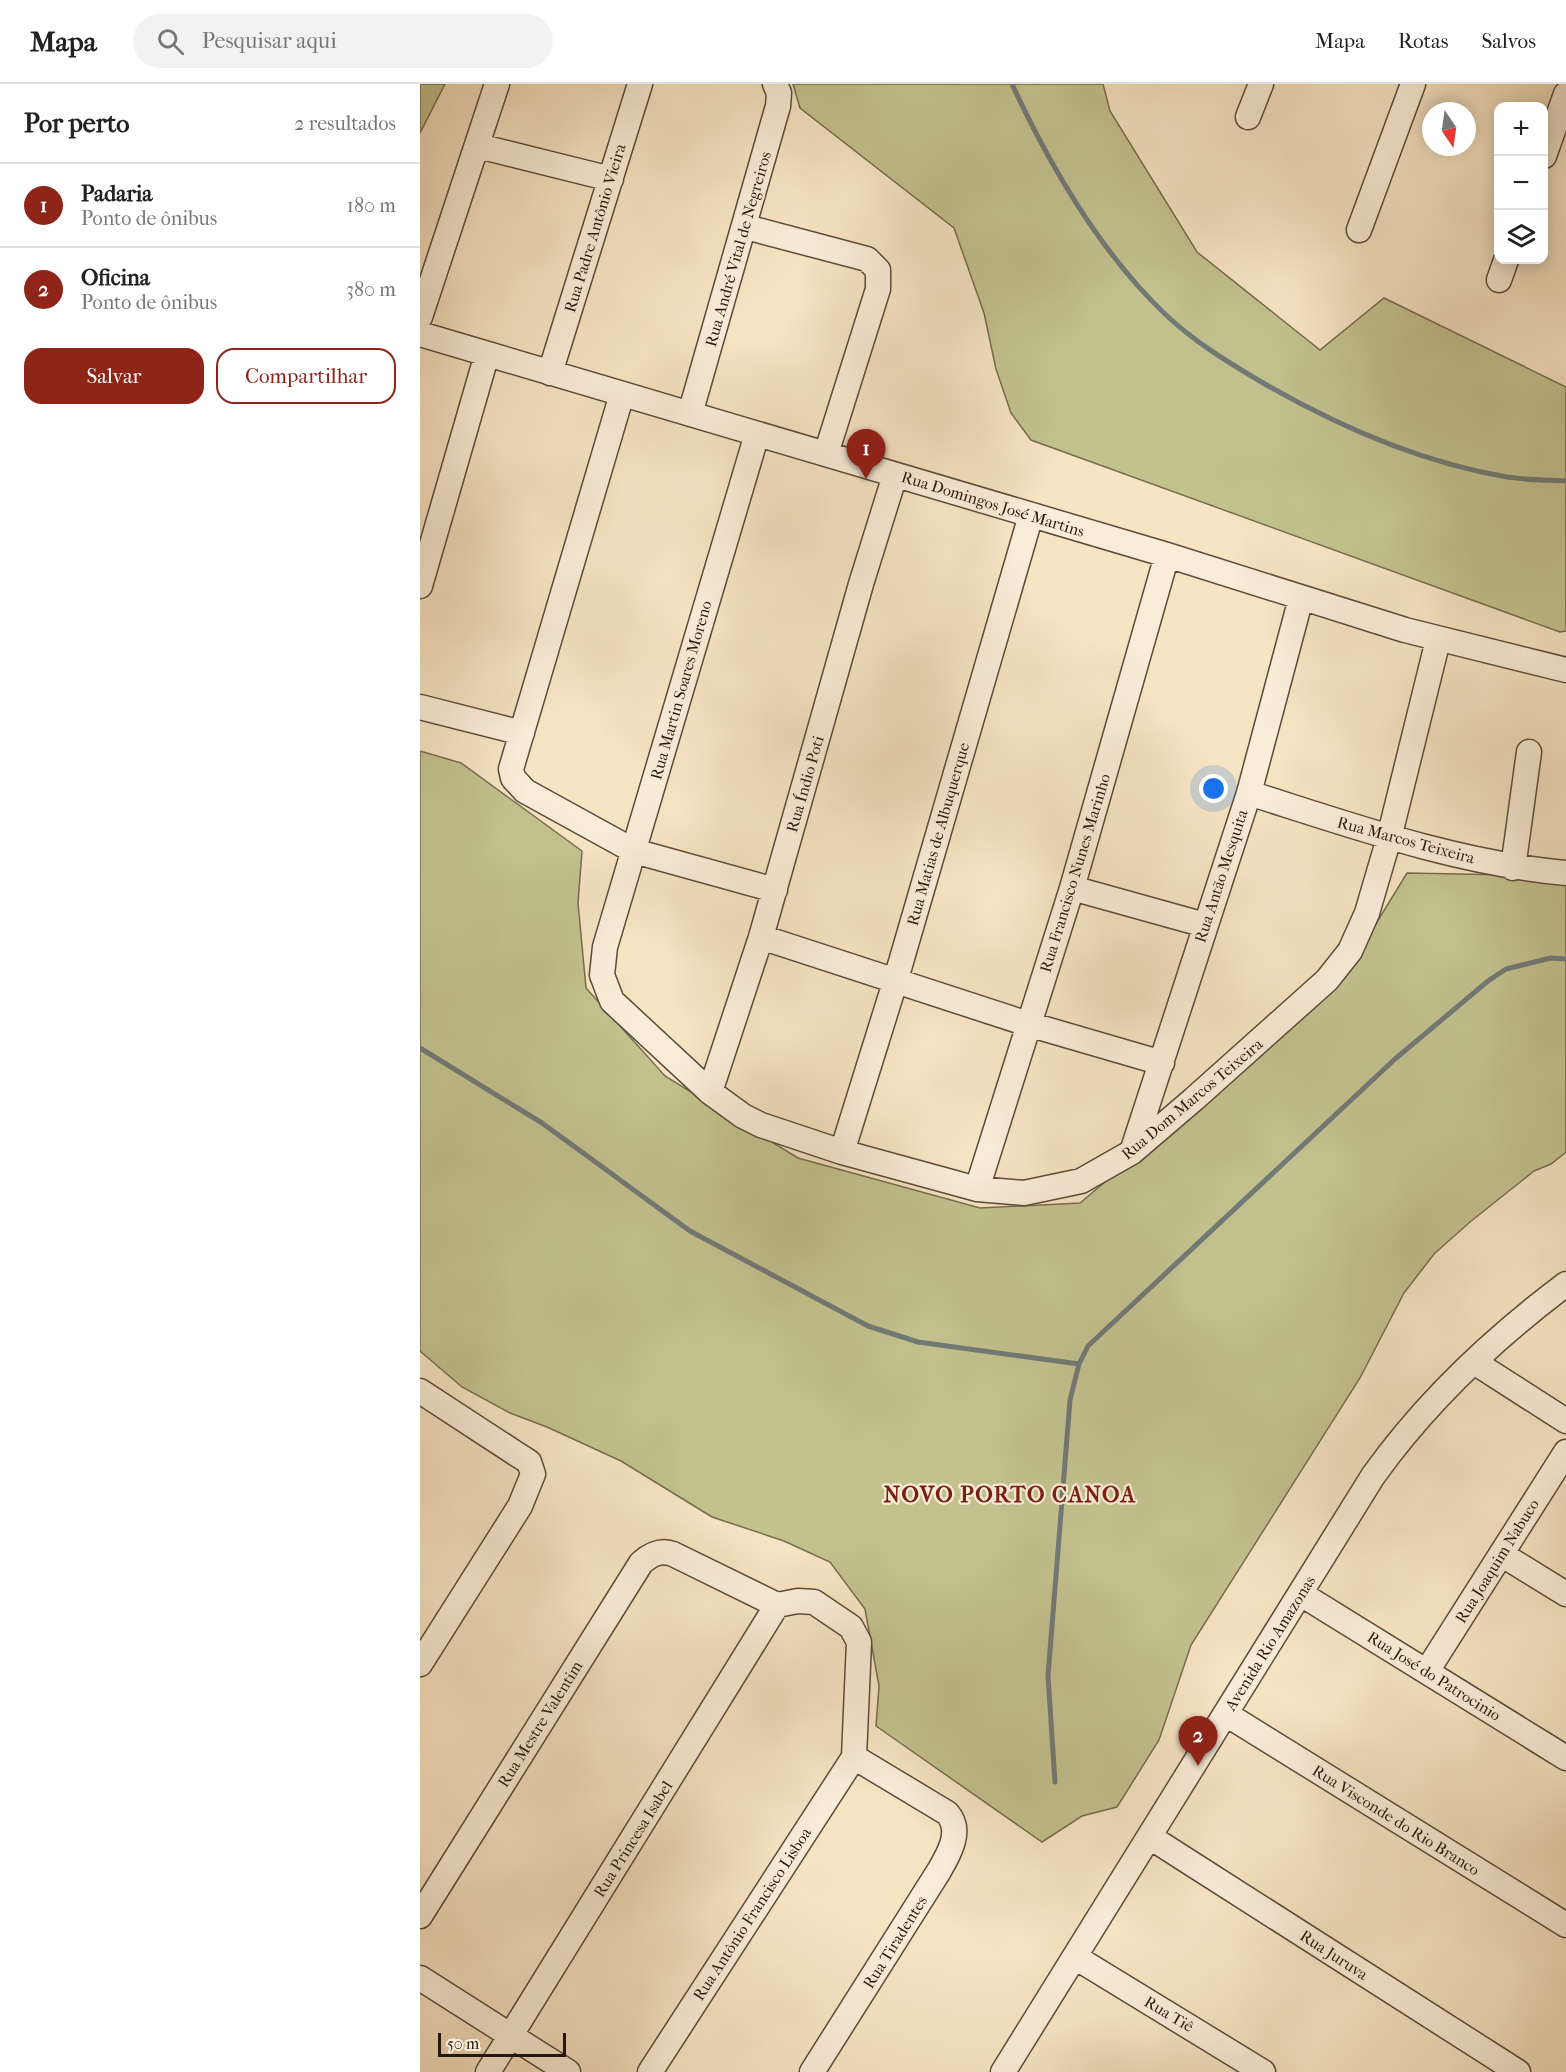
<!DOCTYPE html>
<html lang="pt">
<head>
<meta charset="utf-8">
<style>
  :root { --surface:#fff; --page:#f2f2f2; --text:#222; --muted:#767676; --line:#e0e0e0; --accent:#8f2418 }
  body { margin:0; font-family:"IM FELL French Canon",serif; background:var(--page); color:var(--text) }
  .controls { position:absolute; right:18px; top:18px; display:grid; overflow:hidden; border-radius:12px; box-shadow:0 3px 15px #0003 }
  .controls button { width:54px; height:54px; display:grid; place-items:center; padding:0; border:0; border-bottom:2px solid var(--line); background:var(--surface); color:var(--text); font:30px sans-serif }
  .compass { position:absolute; left:1002px; top:18px; width:54px; height:54px; border-radius:50%; background:var(--surface); box-shadow:0 3px 15px #0003; rotate:167deg }
  .scale { position:absolute; left:18px; bottom:15px; width:128px; box-sizing:border-box; padding-left:6px; border:3px solid #27180c; border-top:0; font-size:16px; line-height:21px; white-space:nowrap; color:#27180c; -webkit-text-stroke:4px #faedd8; paint-order:stroke }
  .you { position:absolute; left:794px; top:705px; width:21px; height:21px; margin:-15px; border:4px solid #fff; border-radius:50%; background:#1a73e8; box-shadow:0 0 0 9px #1a73e833 }
  .badge { display:grid; place-items:center; width:39px; height:39px; border-radius:50%; background:var(--accent); color:#fff; font-size:20px; font-weight:700 }
  .pin { position:absolute; translate:-50% -50px; filter:drop-shadow(0 2px 3px #0008) }
  .pin::after { content:''; position:absolute; top:32px; width:21px; height:18px; background:inherit; clip-path:polygon(0 0,100% 0,50% 100%) }
  .list { margin:0; padding:0; list-style:none }
  h2 { display:flex; justify-content:space-between; align-items:center; height:78px; margin:0; padding:0 24px; font-size:26px }
  h2 small { font-size:20px; font-weight:400; color:var(--muted) }
  .list li { display:grid; grid-template-columns:39px 1fr auto; gap:18px; align-items:center; box-sizing:border-box; height:84px; padding:0 24px; border-top:2px solid var(--line) }
  .list b { display:block; font-size:22px; white-space:nowrap }
  .list p { margin:0; font-size:20px; white-space:nowrap; color:var(--muted) }
  .list em { font-size:20px; font-style:normal; color:var(--muted) }
  .actions { display:flex; gap:12px; padding:18px 24px }
  .actions a { flex:1; padding:14px 0; border:2px solid var(--accent); border-radius:18px; text-align:center; font-size:21px; color:var(--accent) }
  .actions .main { background:var(--accent); color:#fff }
  .icon { flex:none; width:33px; height:33px; fill:none; stroke:currentColor; stroke-width:2; stroke-linecap:round; stroke-linejoin:round }
  .map { position:relative; flex:none; width:1146px; height:1988px; overflow:hidden }
  header { display:flex; align-items:center; gap:36px; box-sizing:border-box; height:84px; padding:0 30px; background:var(--surface); border-bottom:2px solid var(--line) }
  header strong { font-size:28px }
  nav { display:flex; gap:33px; margin-inline-start:auto; font-size:21px }
  .search { width:420px; height:54px; background:var(--page); display:flex; align-items:center; gap:15px; box-sizing:border-box; padding:0 21px; border-radius:33px; color:var(--muted); font-size:22px }
  main { display:flex }
  aside { flex:1; background:var(--surface) }
  .map>svg:first-child { display:block }
  .green { fill:#c3c28f; stroke:#756d4e; stroke-width:1.5 }
  .lines { fill:none; stroke-linecap:round; stroke-linejoin:round }
  .stream { stroke:#717a77; stroke-width:5 }
  .minor-casing { stroke:#5b4b3a; stroke-width:27 }
  .minor { stroke:#faedd8; stroke-width:24 }
  .labels { text-anchor:middle; dominant-baseline:central; stroke-width:4.5; stroke-linejoin:round; paint-order:stroke }
  .street-label { font-size:16px; fill:#27180c; stroke:#faedd8 }
  .district-label { font-size:22px; font-weight:bold; letter-spacing:1.5px; fill:#7a1f14; stroke:#faedd8 }
</style>
</head>
<body>
<header>
<strong>Mapa</strong>
<div class="search"><svg class="icon" aria-label="search" viewBox="0 0 24 24"><circle cx="10" cy="10" r="6"/><path d="M15 15l6 6"/></svg>Pesquisar aqui</div>
<nav><a>Mapa</a><a>Rotas</a><a>Salvos</a></nav>
</header>
<main>
<aside>
<h2>Por perto<small>2 resultados</small></h2>
<ul class="list">
<li><span class="badge">1</span><div><b>Padaria</b><p>Ponto de ônibus</p></div><em>180 m</em></li>
<li><span class="badge">2</span><div><b>Oficina</b><p>Ponto de ônibus</p></div><em>380 m</em></li>
</ul>
<div class="actions"><a class="main">Salvar</a><a>Compartilhar</a></div>
</aside>
<div class="map">
<svg width="1146" height="1988" viewBox="0 0 1146 1988">
  <rect width="100%" height="100%" fill="#f7e4c3"/>
  <filter id="stains"><feTurbulence type="fractalNoise" baseFrequency=".00333" numOctaves="4"/><feColorMatrix values="0 0 0 0 .2 0 0 0 0 .09 0 0 0 0 .02 0 0 0 .5 -.17"/></filter>
  <radialGradient id="worn" r=".72"><stop offset=".6" stop-color="#630" stop-opacity="0"/><stop offset="1" stop-color="#630" stop-opacity=".3"/></radialGradient>
  <path class="green" d="M0 0H25L0 49Z
    M373 0H683L690 27 777 168 900 266 964 214 1146 303V547L1140 548 611 356 591 329 576 285 564 229 534 144 380 24Z
    M0 667 41 679 162 767 158 819 166 904 245 992 378 1074 560 1124 660 1119 919 900 987 789 1146 792V1068L1131 1080 1114 1087 1050 1138 1014 1170 984 1209 940 1294 771 1561 739 1656 697 1723 662 1732 622 1758 456 1642 459 1602 445 1525 410 1478 364 1457 292 1433 201 1377 127 1343 90 1329 42 1303 0 1267Z"/>
  <g class="lines">
    <path class="stream" d="M592 0C630 82 679 167 745 230 772 256 806 277 838 296 915 341 998 378 1087 393 1106 396 1127 396 1146 397
      M0 964 122 1039 270 1147 448 1242 498 1258 659 1280
      M635 1698 628 1592 650 1316 659 1280 668 1262 975 975 1068 897 1086 885 1131 874 1146 875"/>
    <defs>
      <path id="minor" d="M828 33 841 0
        M58 62 191 95
        M1124 72 1146 10
        M326 143 447 175 458 186V205L406 370
        M939 146 993 0
        M1079 196 1086 176
        M0 233 77 0
        M0 250 747 471 985 546 1146 586
        M130 289 220 0
        M202 310 91 685 93 694 105 707 214 767 355 806
        M270 330 358 22 359 9 355 0
        M337 350 185 863 182 891 192 917 290 1008 323 1032 341 1041 422 1068 557 1105 604 1109 661 1097 712 1068 774 1015 907 896 930 867 947 829 969 754 1018 556
        M0 502 67 270
        M0 623 102 649
        M829 709C933 742 1037 779 1146 789
        M1093 784 1109 668
        M652 804 785 841
        M341 853 608 940 742 979
        M290 1008 341 853 441 500 475 391
        M422 1068 476 895 611 431
        M712 1068 829 709 881 514
        M557 1105 652 804 747 471
        M1054 1278 1146 1337
        M0 1307 98 1371 109 1378 113 1390 100 1422 0 1580
        M1081 1470 1146 1510
        M881 1510 1146 1674
        M1007 1587 1146 1368
        M806 1630 1146 1841
        M730 1753 1098 1988
        M0 1832 221 1479C230 1471 240 1465 253 1470L357 1521 378 1517 394 1518 431 1543 439 1558 434 1673 527 1729C543 1746 529 1770 519 1787L392 1988
        M655 1873 843 1988
        M0 1894 148 1988
        M68 1988 357 1521
        M230 1988 434 1673
        M583 1988 953 1392C1005 1319 1074 1254 1146 1200"/>
    </defs>
    <use href="#minor" class="minor-casing"/>
    <use href="#minor" class="minor"/>
  </g>
  <g class="labels">
    <g class="street-label">
      <text transform="translate(175 144) rotate(-73)">Rua Padre Antônio Vieira</text>
      <text transform="translate(318 165) rotate(-74)">Rua André Vital de Negreiros</text>
      <text transform="translate(573 420) rotate(17)">Rua Domingos José Martins</text>
      <text transform="translate(261 606) rotate(-74)">Rua Martin Soares Moreno</text>
      <text transform="translate(385 700) rotate(-74)">Rua Índio Poti</text>
      <text transform="translate(518 750) rotate(-74)">Rua Matias de Albuquerque</text>
      <text transform="translate(986 756) rotate(15)">Rua Marcos Teixeira</text>
      <text transform="translate(655 789) rotate(-73)">Rua Francisco Nunes Marinho</text>
      <text transform="translate(801 792) rotate(-72)">Rua Antão Mesquita</text>
      <text transform="translate(772 1015) rotate(-40)">Rua Dom Marcos Teixeira</text>
      <text transform="translate(1077 1477) rotate(-58)">Rua Joaquim Nabuco</text>
      <text transform="translate(850 1559) rotate(-58)">Avenida Rio Amazonas</text>
      <text transform="translate(1014 1592) rotate(32)">Rua José do Patrocinio</text>
      <text transform="translate(120 1640) rotate(-58)">Rua Mestre Valentim</text>
      <text transform="translate(976 1736) rotate(32)">Rua Visconde do Rio Branco</text>
      <text transform="translate(213 1755) rotate(-58)">Rua Princesa Isabel</text>
      <text transform="translate(332 1830) rotate(-57)">Rua Antônio Francisco Lisboa</text>
      <text transform="translate(475 1858) rotate(-58)">Rua Tiradentes</text>
      <text transform="translate(914 1871) rotate(33)">Rua Juruva</text>
      <text transform="translate(749 1930) rotate(31)">Rua Tiê</text>
    </g>
    <g class="district-label">
      <text x="590" y="1411">NOVO PORTO CANOA</text>
    </g>
  </g>
  <rect width="100%" height="100%" filter="url(#stains)"/>
  <rect width="100%" height="100%" fill="url(#worn)"/>
</svg>
<div class="controls">
<button>+</button>
<button>−</button>
<button><svg class="icon" aria-label="layers" viewBox="0 0 24 24"><path d="M12 4l9 5-9 5-9-5zM3 14l9 5 9-5"/></svg></button>
</div>
<svg class="compass" viewBox="-18 -18 36 36"><path d="M0-13l5 13h-10z" fill="#e53935"/><path d="M0 13l5-13h-10z" fill="#767676"/></svg>
<div class="scale">50 m</div>
<div class="you"></div>
<div class="pin badge" style="left:446px;top:395px">1</div>
<div class="pin badge" style="left:778px;top:1682px">2</div>
</div>
</main>
</body>
</html>
